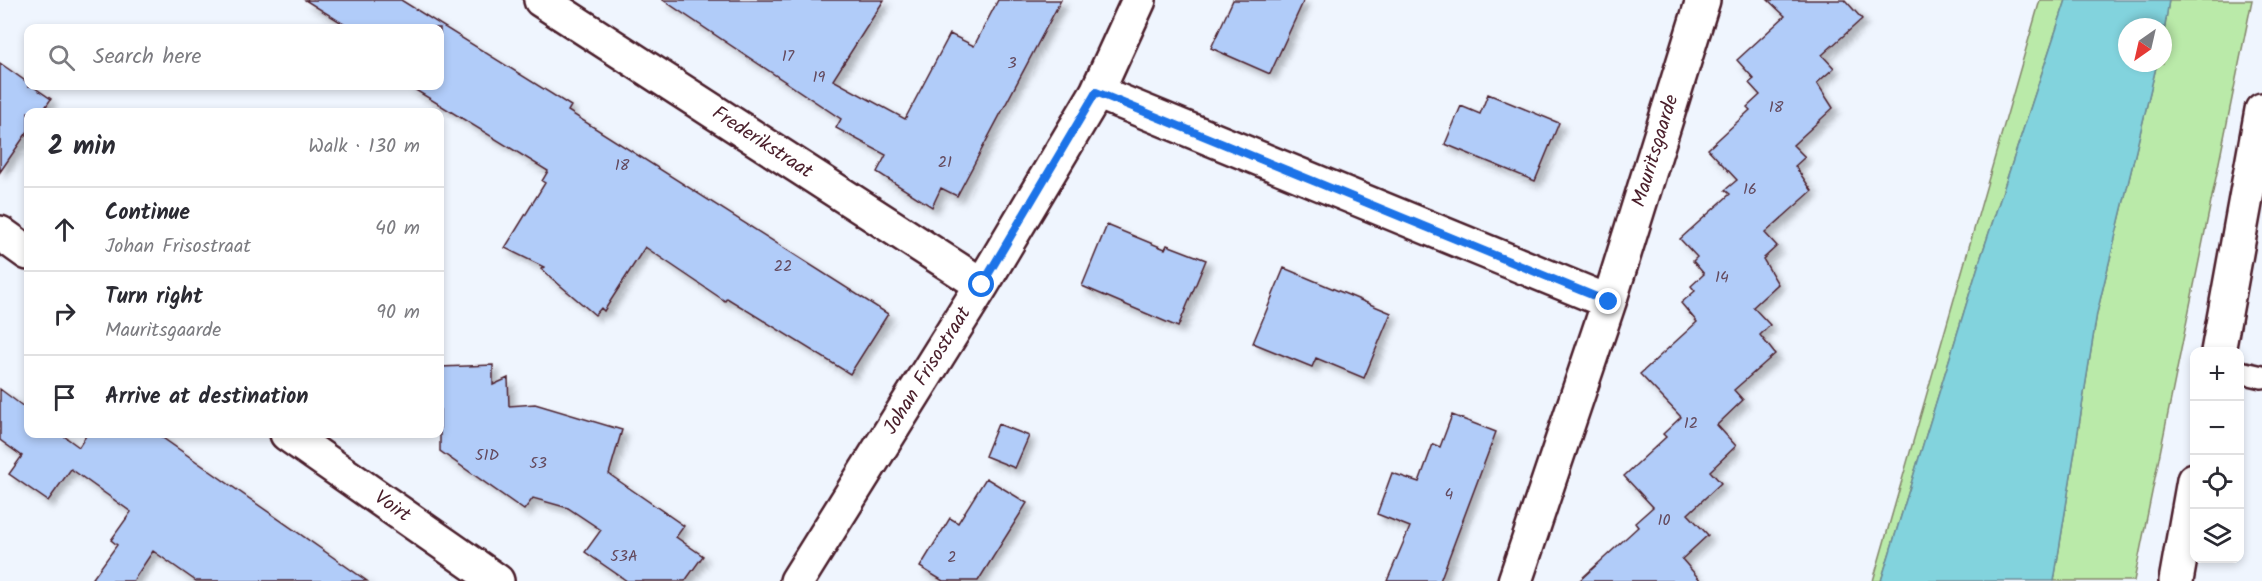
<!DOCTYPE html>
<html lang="en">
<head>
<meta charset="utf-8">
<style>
  :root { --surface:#fff; --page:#f7f7f7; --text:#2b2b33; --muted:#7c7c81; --line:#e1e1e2 }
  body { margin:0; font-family:Kalam,sans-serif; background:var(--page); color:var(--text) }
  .controls { position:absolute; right:18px; bottom:18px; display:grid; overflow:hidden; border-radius:12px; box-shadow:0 3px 9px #0003 }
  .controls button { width:54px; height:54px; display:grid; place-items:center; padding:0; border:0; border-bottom:2px solid var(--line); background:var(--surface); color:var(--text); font:30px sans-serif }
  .compass { position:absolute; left:2118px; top:18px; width:54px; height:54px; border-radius:50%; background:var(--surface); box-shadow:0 3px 9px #0003; rotate:214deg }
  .stop { position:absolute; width:18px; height:18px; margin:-14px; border:4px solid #1a73e8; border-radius:50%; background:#fff }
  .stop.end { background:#1a73e8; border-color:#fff; box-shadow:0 2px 6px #0008 }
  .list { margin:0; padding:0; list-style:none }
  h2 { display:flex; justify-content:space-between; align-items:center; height:78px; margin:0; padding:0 24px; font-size:26px }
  h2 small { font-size:20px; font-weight:400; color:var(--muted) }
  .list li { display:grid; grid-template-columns:39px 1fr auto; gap:18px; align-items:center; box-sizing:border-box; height:84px; padding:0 24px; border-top:2px solid var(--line) }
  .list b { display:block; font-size:22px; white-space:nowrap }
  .list p { margin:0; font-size:20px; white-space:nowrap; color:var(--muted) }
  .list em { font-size:20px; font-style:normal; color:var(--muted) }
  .icon { flex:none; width:33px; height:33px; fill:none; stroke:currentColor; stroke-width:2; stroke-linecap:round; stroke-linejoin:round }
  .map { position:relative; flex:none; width:2262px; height:581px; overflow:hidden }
  .search { position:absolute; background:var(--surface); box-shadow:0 3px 9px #0003; left:24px; top:24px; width:420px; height:66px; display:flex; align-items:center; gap:15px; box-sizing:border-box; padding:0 21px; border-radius:12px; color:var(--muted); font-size:22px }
  .panel { position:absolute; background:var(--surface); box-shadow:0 3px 9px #0003; left:24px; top:108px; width:420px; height:330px; border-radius:12px }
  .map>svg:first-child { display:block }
  .green { fill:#baeaa9; stroke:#82846a; stroke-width:1.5 }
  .water { fill:#82d3dd; stroke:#6c8b96; stroke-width:1.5 }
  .building { fill:#b1ccf9; stroke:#4a1f2b; stroke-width:1.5; filter:url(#shadow) }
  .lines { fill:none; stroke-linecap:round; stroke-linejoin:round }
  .lane-casing { stroke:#4a1f2b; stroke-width:26 }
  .street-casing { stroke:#4a1f2b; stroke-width:38 }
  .lane { stroke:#fff; stroke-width:21 }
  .street { stroke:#fff; stroke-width:33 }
  .route { stroke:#1a73e8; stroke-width:8 }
  .labels { text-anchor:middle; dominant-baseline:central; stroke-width:6; stroke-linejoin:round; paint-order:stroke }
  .number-label { font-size:16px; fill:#644a5e }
  .street-label { font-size:20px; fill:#4a1f2b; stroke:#fff }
</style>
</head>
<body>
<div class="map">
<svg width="2262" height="581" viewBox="0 0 2262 581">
  <defs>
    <filter id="shadow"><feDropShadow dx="5.5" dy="5.5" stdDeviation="3" flood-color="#0004"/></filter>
  </defs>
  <rect width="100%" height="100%" fill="#eff5fe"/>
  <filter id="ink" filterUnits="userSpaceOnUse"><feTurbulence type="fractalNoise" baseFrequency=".0167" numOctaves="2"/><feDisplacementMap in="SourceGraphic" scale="12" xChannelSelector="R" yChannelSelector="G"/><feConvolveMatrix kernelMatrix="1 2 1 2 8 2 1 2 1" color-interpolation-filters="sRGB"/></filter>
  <g filter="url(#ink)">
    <path class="green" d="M2040 0H2066L1979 263 1881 581H1873Z
      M2169 0H2252L2134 581H2054L2097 313 2157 63H2163V39Z"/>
    <path class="water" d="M2066 0H2169L2163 39V27H2127V63H2157L2097 313 2054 581H1881L1979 263Z"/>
    <path class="building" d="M305 0H401L571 106 568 111 888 314 850 374 727 298 725 301 645 247 604 311 601 308 595 315 541 269 544 267 505 248 545 183 542 181 548 171 409 86H440V28H350Z
      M663 0H884L833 80 905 119 950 34 974 46 998 0H1061L957 196 941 188 932 207 877 172 886 155 836 128 841 119Z
      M1233 0H1304L1270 74 1211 48Z
      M1768 0H1845L1862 19 1822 55 1834 68 1817 83 1833 108 1793 145 1805 157 1795 166 1812 191 1765 233 1777 246 1763 259 1778 284 1753 307 1770 325 1760 335 1775 354 1734 390 1743 400 1717 425 1736 446 1710 471 1721 483 1688 514 1708 535 1682 559 1701 581H1579L1638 527 1635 523 1653 507 1624 476 1666 437 1663 434 1681 417 1640 374 1697 322 1681 303 1695 291 1691 286 1704 274 1693 261 1697 257 1680 239 1730 194 1725 190 1737 180 1708 149 1750 110 1747 107 1760 95 1749 83 1754 79 1737 60 1785 16Z
      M0 63 28 83V86H32L51 99 42 112H28V131L0 172Z
      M1488 94 1559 123 1535 181 1445 144 1461 106 1480 114Z
      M1107 225 1165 249 1167 245 1206 260 1178 327 1082 286Z
      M1284 268 1391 313 1364 378 1316 358 1312 367 1253 343Z
      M493 365V385L508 378 509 406 535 404 622 430 609 474 684 526 676 537 703 556 685 581H627L585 552 601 530 568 508 533 498 524 510 440 451V367Z
      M0 389 28 410V434H61L79 447 87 434H157L367 581H196L153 551 133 581H91L117 545 111 540 131 512 71 469 48 501 9 474 22 456 0 440Z
      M1452 415 1496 432 1440 581H1387L1410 527 1377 514 1392 473 1419 482 1433 444 1440 447Z
      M998 424 1029 436 1015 468 985 456Z
      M986 478 1027 503 978 581H943L920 567 950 518 958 523Z"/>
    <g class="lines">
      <defs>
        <path id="lane" d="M2240 372 2262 377"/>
        <path id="street" d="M541 0 982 285
          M1097 92 1609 302
          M0 233 28 253
          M2218 352 2262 110
          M287 434 497 581
          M797 581 982 285 1097 92 1139 0
          M1515 581 1609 302 1703 0
          M2176 581 2194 480"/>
      </defs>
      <use href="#lane" class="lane-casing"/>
      <use href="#street" class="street-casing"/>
      <use href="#lane" class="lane"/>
      <use href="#street" class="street"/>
    </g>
  </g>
  <g class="lines" filter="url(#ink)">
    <path class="route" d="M982 285 1096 92 1609 302"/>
  </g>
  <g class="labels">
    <g class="number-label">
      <text x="788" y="56">17</text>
      <text x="1012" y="63">3</text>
      <text x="819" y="77">19</text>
      <text x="1776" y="107">18</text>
      <text x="945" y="162">21</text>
      <text x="622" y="165">18</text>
      <text x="1750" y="189">16</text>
      <text x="783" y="266">22</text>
      <text x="1722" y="277">14</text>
      <text x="1691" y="423">12</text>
      <text x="487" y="455">51D</text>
      <text x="538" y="463">53</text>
      <text x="1449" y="494">4</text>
      <text x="1664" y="520">10</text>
      <text x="624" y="556">53A</text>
      <text x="952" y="557">2</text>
    </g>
    <g class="street-label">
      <text transform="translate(762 143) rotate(33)">Frederikstraat</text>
      <text transform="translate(1656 151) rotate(-73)">Mauritsgaarde</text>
      <text transform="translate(928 371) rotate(-58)">Johan Frisostraat</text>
      <text transform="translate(392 507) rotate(35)">Voirt</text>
    </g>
  </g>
</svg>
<div class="controls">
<button>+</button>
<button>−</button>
<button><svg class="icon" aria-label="locate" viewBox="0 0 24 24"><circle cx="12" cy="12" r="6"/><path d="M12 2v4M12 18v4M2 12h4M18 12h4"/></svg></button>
<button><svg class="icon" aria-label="layers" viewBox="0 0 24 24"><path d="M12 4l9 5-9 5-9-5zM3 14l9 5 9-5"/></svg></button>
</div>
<svg class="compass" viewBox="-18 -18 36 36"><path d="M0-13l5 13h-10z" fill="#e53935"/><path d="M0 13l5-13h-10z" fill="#7c7c81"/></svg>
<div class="stop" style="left:982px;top:285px"></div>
<div class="stop end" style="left:1609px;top:302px"></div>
<div class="search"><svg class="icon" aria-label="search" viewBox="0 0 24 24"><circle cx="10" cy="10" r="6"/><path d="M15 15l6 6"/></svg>Search here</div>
<section class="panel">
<h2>2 min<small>Walk · 130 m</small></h2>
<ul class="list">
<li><svg class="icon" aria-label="ahead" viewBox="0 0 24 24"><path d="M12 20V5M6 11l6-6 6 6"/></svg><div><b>Continue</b><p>Johan Frisostraat</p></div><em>40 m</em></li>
<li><svg class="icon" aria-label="right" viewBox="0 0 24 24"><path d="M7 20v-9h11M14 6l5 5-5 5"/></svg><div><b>Turn right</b><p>Mauritsgaarde</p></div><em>90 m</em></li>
<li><svg class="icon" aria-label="arrive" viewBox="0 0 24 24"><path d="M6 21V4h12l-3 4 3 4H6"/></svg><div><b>Arrive at destination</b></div></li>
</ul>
</section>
</div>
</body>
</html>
